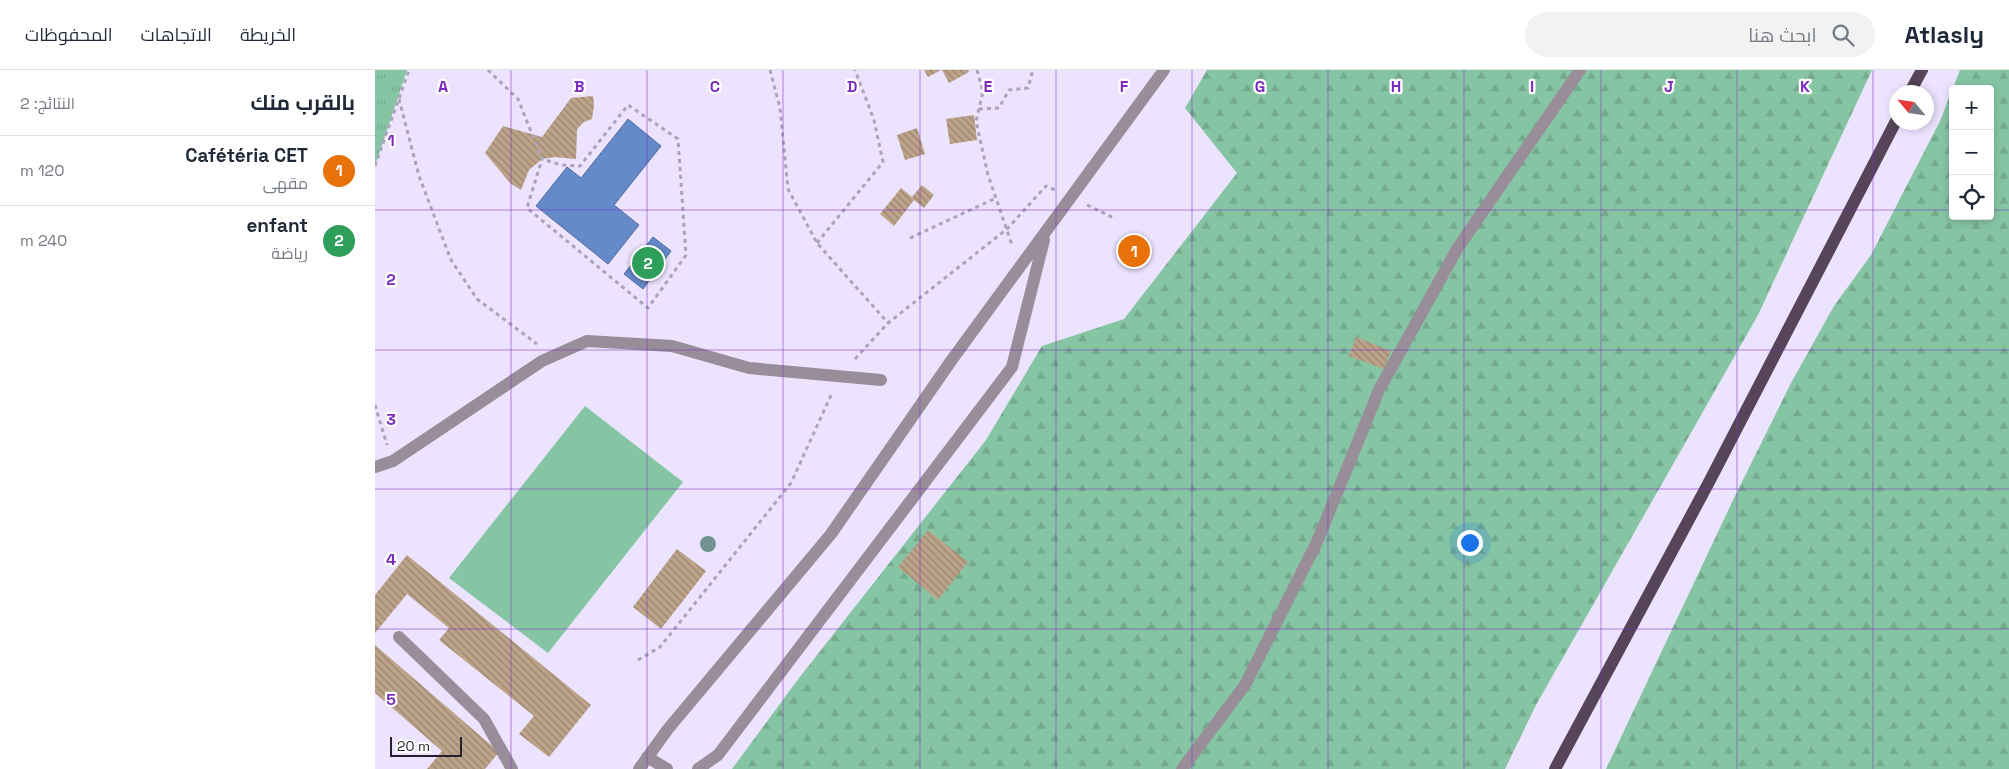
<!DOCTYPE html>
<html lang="ar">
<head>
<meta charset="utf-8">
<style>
  :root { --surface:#fff; --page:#f2f2f3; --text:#1f2937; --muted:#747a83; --line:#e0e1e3; --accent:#2563eb }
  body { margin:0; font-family:"Space Grotesk",Cairo,sans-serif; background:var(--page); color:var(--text); direction:rtl }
  .controls { position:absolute; right:15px; top:15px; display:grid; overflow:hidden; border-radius:5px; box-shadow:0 2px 8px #0003 }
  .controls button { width:45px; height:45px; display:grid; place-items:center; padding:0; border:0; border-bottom:1px solid var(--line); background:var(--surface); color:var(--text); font:25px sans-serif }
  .compass { position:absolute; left:1514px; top:15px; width:45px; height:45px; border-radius:50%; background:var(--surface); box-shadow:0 2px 8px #0003; rotate:299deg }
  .scale { position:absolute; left:15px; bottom:12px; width:72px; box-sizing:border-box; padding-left:5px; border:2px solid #25202c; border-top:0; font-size:14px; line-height:18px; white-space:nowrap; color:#25202c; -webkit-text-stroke:4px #fff; paint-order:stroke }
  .you { position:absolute; left:1094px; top:472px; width:18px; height:18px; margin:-12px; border:4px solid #fff; border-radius:50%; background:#1a73e8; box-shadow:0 0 0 8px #1a73e833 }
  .badge { display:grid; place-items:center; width:32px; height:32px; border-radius:50%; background:var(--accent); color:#fff; font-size:16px; font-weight:700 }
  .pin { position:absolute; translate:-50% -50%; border:2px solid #fff; box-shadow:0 1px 5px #0006 }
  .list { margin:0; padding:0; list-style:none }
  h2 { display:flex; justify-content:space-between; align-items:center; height:65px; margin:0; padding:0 20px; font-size:21px }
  h2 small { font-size:16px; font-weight:400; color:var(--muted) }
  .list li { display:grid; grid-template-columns:32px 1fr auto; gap:15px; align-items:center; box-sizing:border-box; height:70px; padding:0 20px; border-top:1px solid var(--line) }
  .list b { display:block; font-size:19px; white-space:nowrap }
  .list p { margin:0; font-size:16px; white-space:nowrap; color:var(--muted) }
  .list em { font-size:16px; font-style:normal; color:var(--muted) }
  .icon { flex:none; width:28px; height:28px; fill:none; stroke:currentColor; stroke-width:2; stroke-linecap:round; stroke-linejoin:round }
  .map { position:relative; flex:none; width:1634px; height:699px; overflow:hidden; direction:ltr }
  header { display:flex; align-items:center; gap:30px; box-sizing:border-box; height:70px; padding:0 25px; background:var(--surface); border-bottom:1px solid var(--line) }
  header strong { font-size:24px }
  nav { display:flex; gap:28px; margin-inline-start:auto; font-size:18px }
  .search { width:350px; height:45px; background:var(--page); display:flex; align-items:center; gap:12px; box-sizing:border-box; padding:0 18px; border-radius:28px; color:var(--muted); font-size:19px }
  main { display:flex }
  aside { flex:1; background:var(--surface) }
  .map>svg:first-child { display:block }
  .forest { fill:url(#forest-firs); fill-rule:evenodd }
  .park { fill:url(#park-tufts) }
  .pitch { fill:#86c5a3 }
  .water { fill:#658aca; stroke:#526a9b }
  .building { fill:url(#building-back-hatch) }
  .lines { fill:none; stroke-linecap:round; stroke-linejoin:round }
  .path { stroke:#aba3b9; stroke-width:3; stroke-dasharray:4 4; stroke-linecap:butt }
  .service { stroke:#988d99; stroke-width:12 }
  .tertiary { stroke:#988d99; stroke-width:12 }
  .primary { stroke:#564458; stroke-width:12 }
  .tree { fill:#729491 }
  .grid { fill:none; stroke:#7b2cbf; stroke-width:1; stroke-opacity:0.55 }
  .grid-label { font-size:16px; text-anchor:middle; font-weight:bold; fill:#7b2cbf; stroke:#fff; stroke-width:4.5; stroke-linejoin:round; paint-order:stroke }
</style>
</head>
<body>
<header>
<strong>Atlasly</strong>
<div class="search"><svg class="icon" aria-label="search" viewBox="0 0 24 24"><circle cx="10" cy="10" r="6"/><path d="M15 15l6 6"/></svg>ابحث هنا</div>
<nav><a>الخريطة</a><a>الاتجاهات</a><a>المحفوظات</a></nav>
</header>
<main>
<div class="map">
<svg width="1634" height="699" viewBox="0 0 1634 699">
  <defs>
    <pattern id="forest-firs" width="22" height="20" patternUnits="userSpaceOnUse" patternTransform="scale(1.25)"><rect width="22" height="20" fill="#86c5a3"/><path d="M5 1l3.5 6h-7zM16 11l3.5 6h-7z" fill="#74a98c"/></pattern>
    <pattern id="park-tufts" width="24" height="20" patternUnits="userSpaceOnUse" patternTransform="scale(1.25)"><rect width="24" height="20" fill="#86c5a3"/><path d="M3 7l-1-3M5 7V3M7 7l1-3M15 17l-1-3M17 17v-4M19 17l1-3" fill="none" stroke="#74a98c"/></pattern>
    <pattern id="building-back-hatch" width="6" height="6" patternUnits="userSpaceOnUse" patternTransform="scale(1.25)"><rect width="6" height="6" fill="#bda389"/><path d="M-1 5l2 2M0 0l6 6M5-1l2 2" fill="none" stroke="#998470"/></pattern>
  </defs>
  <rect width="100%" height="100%" fill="#ece3fe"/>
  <path class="forest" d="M832 0H1497L1383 245 1161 635 1130 699H357L424 608 611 370 667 276 749 249 862 103 810 38Z
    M1585 0H1634V699H1231L1360 426 1416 313 1459 236 1496 185 1565 51ZM1578 19H1615V146H1578Z"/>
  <path class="park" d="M0 0H32L0 96Z"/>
  <path class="pitch" d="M210 336 308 412 173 583 74 508Z"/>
  <path class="water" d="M253 49 286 76 239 135 264 155 233 194 161 136 192 97 206 108Z
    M278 167 296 181 268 219 249 204Z"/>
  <path class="building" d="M549 0H566L553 7Z
    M567 0H593L594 2 574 13Z
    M218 26 219 35 217 49 209 52 202 59 201 89 180 87 167 89 154 100 146 120 135 113 110 83 128 56 167 67 196 28Z
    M599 45 602 70 575 74 571 49Z
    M542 58 550 84 530 90 522 65Z
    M547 115 559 125 549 138 539 130 519 156 505 144 526 118 537 127Z
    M981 267 1016 281 1009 299 974 286Z
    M553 460 593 492 563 530 523 497Z
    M302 479 331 501 286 559 258 537Z
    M32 485 216 635 174 687 144 664 159 646 64 570 74 558 32 524 0 563V525Z
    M0 575 124 682 110 699H52L67 681 0 623Z"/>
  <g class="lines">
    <path class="path" d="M113 0 143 29 167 89 152 138 273 238 311 185 303 69 253 35 205 96 186 95 167 89
      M395 0 405 38 413 119 442 173 513 253
      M602 0 608 22 601 51 613 105 637 175
      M24 29 44 106 76 190 102 229 162 274
      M604 39 624 38 634 20 653 18 658 0
      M0 96 34 0
      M712 135 741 149
      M535 168 621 128
      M442 173 508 92 499 50 480 0
      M480 289 513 253 632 159 671 116 680 120
      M0 335 12 375
      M263 590 285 577 416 413 457 323"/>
    <path class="service" d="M0 397 18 391 167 291 212 271 297 276 374 298 506 310
      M24 567 109 649 137 699
      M272 687 292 699
      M264 699 293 659 456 464 576 291 789 0
      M323 699 343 685 637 297 669 170"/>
    <path class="tertiary" d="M807 699 870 615 942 472 1004 320 1082 179 1205 0"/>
    <path class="primary" d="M1535 22 1547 0
      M1180 699 1333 414 1522 49"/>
  </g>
  <circle class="tree" cx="333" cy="474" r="8"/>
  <path class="grid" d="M136 0V699M272 0V699M408 0V699M545 0V699M681 0V699M817 0V699M953 0V699M1089 0V699M1226 0V699M1362 0V699M1498 0V699M0 140H1578M1615 140H1634M0 280H1634M0 419H1634M0 559H1634"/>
  <g class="grid-label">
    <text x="68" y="22">A</text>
    <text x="204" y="22">B</text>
    <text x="340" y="22">C</text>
    <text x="477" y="22">D</text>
    <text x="613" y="22">E</text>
    <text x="749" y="22">F</text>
    <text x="885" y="22">G</text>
    <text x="1021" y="22">H</text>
    <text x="1157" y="22">I</text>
    <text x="1294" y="22">J</text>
    <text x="1430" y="22">K</text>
    <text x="16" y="76">1</text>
    <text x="16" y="215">2</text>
    <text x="16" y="355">3</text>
    <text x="16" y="495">4</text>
    <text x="16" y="635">5</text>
  </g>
</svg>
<div class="controls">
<button>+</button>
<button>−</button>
<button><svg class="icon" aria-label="locate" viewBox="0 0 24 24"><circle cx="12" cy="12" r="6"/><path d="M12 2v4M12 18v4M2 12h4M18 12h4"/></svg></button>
</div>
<svg class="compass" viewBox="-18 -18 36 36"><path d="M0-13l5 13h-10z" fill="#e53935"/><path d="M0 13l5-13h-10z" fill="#747a83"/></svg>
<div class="scale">20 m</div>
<div class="you"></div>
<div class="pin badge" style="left:759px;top:181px;background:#e8710a">1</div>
<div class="pin badge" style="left:273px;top:193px;background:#2e9e5b">2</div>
</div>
<aside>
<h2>بالقرب منك<small>النتائج: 2</small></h2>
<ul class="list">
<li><span class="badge" style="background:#e8710a">1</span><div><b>Cafétéria CET</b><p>مقهى</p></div><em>120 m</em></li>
<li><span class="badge" style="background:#2e9e5b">2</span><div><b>enfant</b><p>رياضة</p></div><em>240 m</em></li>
</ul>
</aside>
</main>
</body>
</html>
